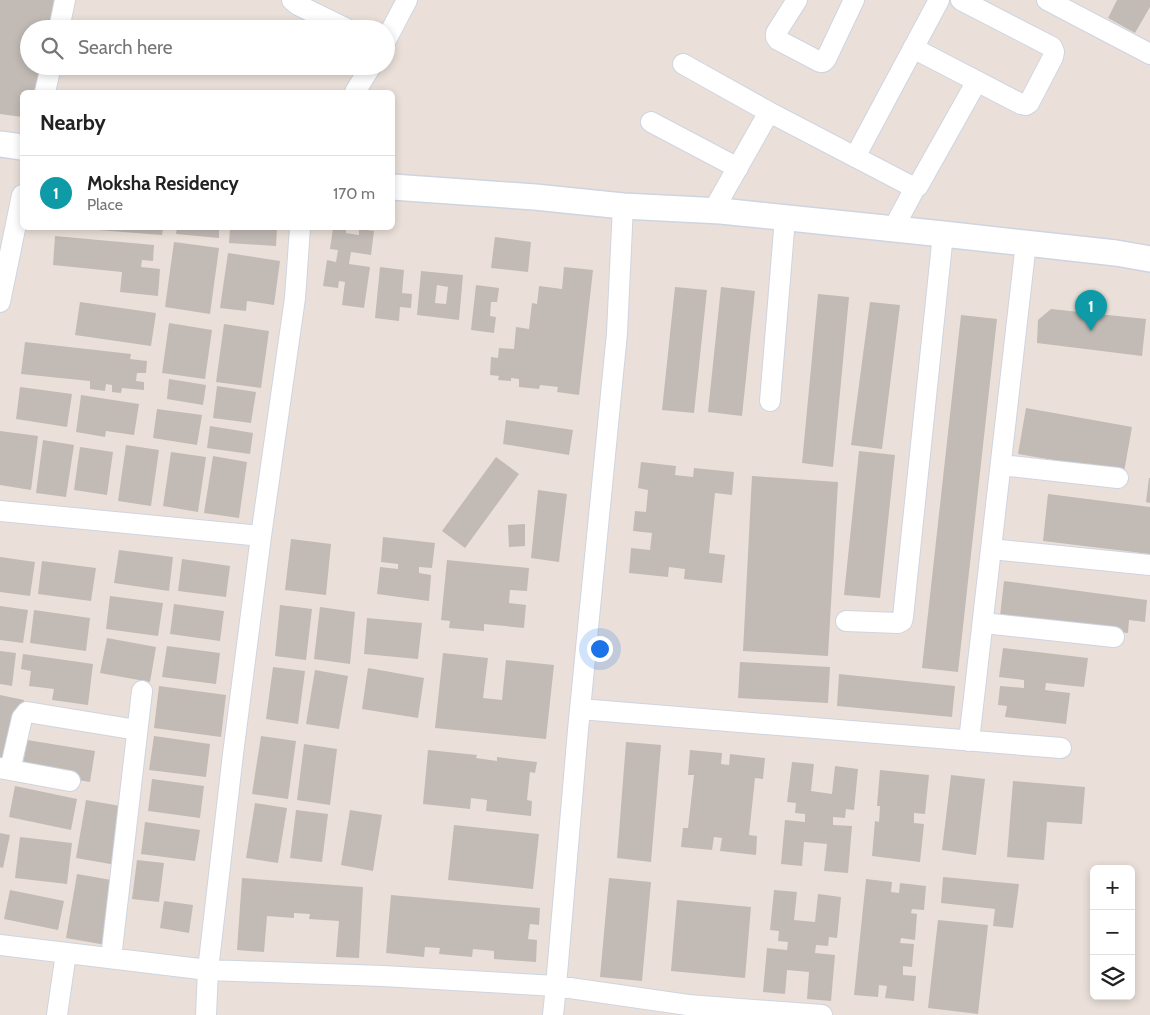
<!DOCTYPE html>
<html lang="en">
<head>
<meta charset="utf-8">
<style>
  :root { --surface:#fff; --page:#f6f6f6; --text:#222; --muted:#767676; --line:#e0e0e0; --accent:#0f766e }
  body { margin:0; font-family:Cabin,sans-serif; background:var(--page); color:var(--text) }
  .controls { position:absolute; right:15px; bottom:15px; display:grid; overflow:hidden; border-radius:8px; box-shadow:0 2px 8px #0003 }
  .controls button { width:45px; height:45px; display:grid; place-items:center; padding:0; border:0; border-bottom:1px solid var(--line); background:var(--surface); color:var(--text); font:25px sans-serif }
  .you { position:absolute; left:599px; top:648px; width:18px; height:18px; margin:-12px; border:4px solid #fff; border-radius:50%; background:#1a73e8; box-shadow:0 0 0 8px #1a73e833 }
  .badge { display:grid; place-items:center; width:32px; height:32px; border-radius:50%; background:var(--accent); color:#fff; font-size:16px; font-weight:700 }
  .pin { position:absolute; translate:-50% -41px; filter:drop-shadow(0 1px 2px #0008) }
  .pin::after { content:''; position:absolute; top:26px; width:18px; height:15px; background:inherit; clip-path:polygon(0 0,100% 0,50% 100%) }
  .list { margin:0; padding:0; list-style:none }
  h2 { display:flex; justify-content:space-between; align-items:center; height:65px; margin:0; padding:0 20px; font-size:21px }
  h2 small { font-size:16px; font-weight:400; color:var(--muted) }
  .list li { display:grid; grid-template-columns:32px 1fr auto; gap:15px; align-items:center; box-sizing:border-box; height:75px; padding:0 20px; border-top:1px solid var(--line) }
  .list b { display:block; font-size:19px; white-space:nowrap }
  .list p { margin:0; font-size:16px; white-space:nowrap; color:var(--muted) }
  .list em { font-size:16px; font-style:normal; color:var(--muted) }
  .icon { flex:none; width:28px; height:28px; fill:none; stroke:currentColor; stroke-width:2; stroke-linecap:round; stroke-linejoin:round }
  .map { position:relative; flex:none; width:1150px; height:1015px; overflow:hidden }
  .search { position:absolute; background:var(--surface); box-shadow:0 2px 8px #0003; left:20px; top:20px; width:375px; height:55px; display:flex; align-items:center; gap:12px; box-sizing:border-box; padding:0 18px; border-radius:28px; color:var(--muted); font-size:19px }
  .panel { position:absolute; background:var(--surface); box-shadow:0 2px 8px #0003; left:20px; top:90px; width:375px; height:140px; border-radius:8px }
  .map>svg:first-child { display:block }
  .building { fill:#c2bab5; fill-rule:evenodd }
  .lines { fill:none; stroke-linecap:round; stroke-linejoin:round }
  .minor-casing { stroke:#ced4e0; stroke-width:22 }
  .tertiary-casing { stroke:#ced4e0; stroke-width:28 }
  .minor { stroke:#fff; stroke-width:20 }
  .tertiary { stroke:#fff; stroke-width:25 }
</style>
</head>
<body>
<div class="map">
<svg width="1150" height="1015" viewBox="0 0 1150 1015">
  <rect width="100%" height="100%" fill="#eae0d9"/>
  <path class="building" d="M0 0H57L52 29H29V66H45L40 92H22V117L0 114Z
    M1117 0H1150V7L1135 33 1108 18Z
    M85 228H163L162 235 85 229Z
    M177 228H219V238L176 234Z
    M230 228H277L276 246 229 243Z
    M333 228H346V233L359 235V229L374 231 371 255 351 252 349 264 370 267 364 308 342 305 345 282 339 281 338 288 323 286 327 260 336 262 338 250 330 249Z
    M55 236 154 245 153 261 142 260 141 267 160 269 158 296 120 292 122 272 53 265Z
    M495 237 531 242 528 272 491 268Z
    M174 242 219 248 210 314 165 307Z
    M228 253 280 261 274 305 247 301 246 311 220 308Z
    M380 267 404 270 402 293 412 294 411 308 400 307 399 321 375 318Z
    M564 267 593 270 579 395 557 392 558 387 540 385 539 389 519 387V379L511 378V381L498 380 499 376 490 375 491 357 498 358 499 348 514 349 516 327 529 329 532 303 537 304 539 286 562 289Z
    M421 271 463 275 459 320 417 315ZM437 285 448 287 446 304 435 303Z
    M476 285 499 288 497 302H491L490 316 496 317 494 333 471 330Z
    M675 287 707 290 694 413 662 410Z
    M721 287 755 291 742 416 708 412Z
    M818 294 849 297 833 467 802 463Z
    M80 302 156 313 151 346 75 335Z
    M870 302 900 305 882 449 851 445Z
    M1051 309 1146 319 1142 356 1037 343 1038 320Z
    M961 315 997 319 958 672 922 668Z
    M169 323 212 330 205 379 162 373Z
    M224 324 269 331 261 388 216 382Z
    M25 342 131 354 130 359 147 361 146 373H137L136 381 144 382V390L122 388 121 393 112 392V385L106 384 105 391 90 389V381L21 374Z
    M169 379 206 385 203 405 167 399Z
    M217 386 256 392 251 423 213 418Z
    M20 387 72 394 67 427 16 419Z
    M81 395 139 404 134 435 106 431 105 437 76 432Z
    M1026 408 1132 427 1124 472 1018 454Z
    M157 409 202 415 197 445 153 438Z
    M506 420 573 430 569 455 503 444Z
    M210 426 253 433 250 454 207 448Z
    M0 431 38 436 31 490 0 485Z
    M43 440 74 445 66 497 36 493Z
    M126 445 159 450 151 506 118 501Z
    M80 447 113 452 107 495 74 490Z
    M859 451 895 455 880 598 844 595Z
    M171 452 206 457 198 512 163 506Z
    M213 456 247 462 239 518 204 513Z
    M496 457 519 474 465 548 442 531Z
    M641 462 676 466 675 475 693 477 694 468 734 472 732 495 715 493 709 553 725 555 722 583 684 579 685 569 669 567 668 577 629 573 631 548 650 550 652 533 633 531 635 511 646 512 648 490 638 488Z
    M752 476 838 482 828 656 743 651Z
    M1149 478H1150V503L1146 502Z
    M538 490 567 494 559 562 531 558Z
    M1048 494 1150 507V554L1043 541Z
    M525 524V546L509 547 508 525Z
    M383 537 435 543 432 568 419 567V573L431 575 429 601 377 594 380 567 398 569V564L381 562Z
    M291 539 331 544 326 595 285 590Z
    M119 550 173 557 169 591 114 583Z
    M0 557 35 562 30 596 0 592Z
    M182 559 230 566 226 597 178 591Z
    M447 560 529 568 527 591 510 590 509 603 526 605 524 628 484 624V631L449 628 450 621 441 620Z
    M42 561 96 568 91 601 38 594Z
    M1004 581 1147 600 1145 622 1129 620 1128 633 1000 616Z
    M110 596 163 603 158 636 106 629Z
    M174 604 224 611 220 641 170 634Z
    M280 605 312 609 306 660 275 656Z
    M0 606 28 610 23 643 0 640Z
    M320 607 355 612 350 664 314 659Z
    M34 610 90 618 86 651 30 643Z
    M367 618 422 623 418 659 364 654Z
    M107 638 156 647 150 682 100 673Z
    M167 646 220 653 216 684 162 677Z
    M1003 648 1088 658 1084 687 1046 683 1045 690 1070 693 1066 724 1005 717 1007 706 998 705 1000 686 1024 688V680L999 677Z
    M0 651 16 653 12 686 0 684Z
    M443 653 488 658 483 698 502 700 506 660 554 665 546 739 435 728Z
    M23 654 93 664 88 705 52 700 54 689 29 686 31 671 21 669Z
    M740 662 830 667 828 703 738 698Z
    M273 667 305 671 298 724 266 719Z
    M368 668 424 678 418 718 362 709Z
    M315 670 348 676 339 729 306 724Z
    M839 674 955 686 952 717 837 706Z
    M159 686 226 695 221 737 154 728Z
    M0 695 24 700 10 761 0 758Z
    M154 736 210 744 206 777 149 770Z
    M261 736 296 741 288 799 252 794Z
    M27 740 95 751 90 782 22 770Z
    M626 742 661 745 651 862 617 858Z
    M304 744 337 749 330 805 297 800Z
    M428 750 477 755 476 758 497 761V757L537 762 535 773 530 772 527 800 532 801 531 816 486 811 487 800 471 798 470 809 423 804Z
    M690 750 722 753 721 764 729 765 730 754 765 758 763 779 755 778 749 835 757 836 756 855 720 851 722 838 714 837 712 850 681 847 683 828H688L694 775H688Z
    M792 762 814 764 811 791 832 794 835 766 858 769 854 810 846 809 845 818 833 817V825L852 826 848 873 824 871 827 844 804 842 802 866 781 864 785 820 805 822V814L795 813 796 803 787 802Z
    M880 770 929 775 925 814 914 813V823L924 824 920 862 872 856 875 821 879 822 880 806H877Z
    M951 775 985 779 976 855 942 850Z
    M152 779 204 786 200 818 148 811Z
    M1013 781 1085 787 1082 824 1047 822 1044 860 1007 857Z
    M15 786 77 799 71 830 9 817Z
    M86 800 126 807 116 865 76 858Z
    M255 803 287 808 278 863 246 858Z
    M296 810 328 814 322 862 290 858Z
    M350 810 382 815 373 871 341 865Z
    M145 822 200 830 195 861 141 854Z
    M454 825 539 834 533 889 448 880Z
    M0 833 10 835 3 868 0 867Z
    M20 837 72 843 67 884 15 878Z
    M137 860 164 863 159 902 132 899Z
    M77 874 117 881 106 945 66 938Z
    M943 877 1019 884 1013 928 993 926 995 909 941 903Z
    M242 878 363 887 359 958 336 957 339 921 309 919 310 914 294 913V918L267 916 264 952 237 950Z
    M609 878 651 882 642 981 600 977Z
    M866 879 892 882 891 892 899 893 900 883 926 886 924 910 912 909 911 913 917 914 915 940 901 938 900 943 914 944 912 967 903 966V975L916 976 914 1001 885 998 887 986 879 985 878 997 854 995Z
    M10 890 64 901 58 930 4 919Z
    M774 890 797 892 794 920 815 922 818 894 841 897 837 938 829 937 828 946 816 945 815 953 835 955 831 1001 807 999 809 972 787 970 785 994 763 992 767 948 787 950 788 942 778 941 779 931 770 930Z
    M391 895 540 908 539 925 530 924 528 939 537 940 536 962 494 959V951L473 949 472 957 439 954 440 948 425 947 424 957 386 953Z
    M677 900 751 907 745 978 671 971Z
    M164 901 193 905 189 933 160 928Z
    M938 920 988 925 978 1014 928 1008Z"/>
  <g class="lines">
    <defs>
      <path id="minor" d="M292 0 298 5 347 29
        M797 0 776 33V37L778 40 820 62H823L826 59 854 0
        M1047 0 1150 54
        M59 29 65 0
        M386 40 407 0
        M913 48 1021 104 1026 105 1029 103 1053 57 1054 52 1052 47 961 0
        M683 64 769 112
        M45 92 51 66
        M355 92 371 66
        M651 122 738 168
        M855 157 939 0
        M713 211 769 112 909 185 915 188 918 186 977 81
        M893 229 915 188
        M0 302 22 195
        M770 401 785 218
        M1001 465 1118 478
        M0 511 261 536
        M991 549 1150 565
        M846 621 898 623 902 621 903 617 943 234
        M983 623 1114 637
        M580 709 1061 748
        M969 741 1026 243
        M0 768 10 770 22 718 27 712 137 730
        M10 770 70 781
        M0 945 208 970 233 754 261 536 295 298 300 228
        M111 958 142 691
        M57 1015 66 953
        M206 1015 208 970 383 976 556 986 578 730 617 333 623 206
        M553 1015 556 986 688 1005 822 1015"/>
      <path id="tertiary" d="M0 144 22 147
        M392 187 535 197 623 206 721 211 943 234 1116 253 1150 259"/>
    </defs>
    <use href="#minor" class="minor-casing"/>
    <use href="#tertiary" class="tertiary-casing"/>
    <use href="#minor" class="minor"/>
    <use href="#tertiary" class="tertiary"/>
  </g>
</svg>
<div class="controls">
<button>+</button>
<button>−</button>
<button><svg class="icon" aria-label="layers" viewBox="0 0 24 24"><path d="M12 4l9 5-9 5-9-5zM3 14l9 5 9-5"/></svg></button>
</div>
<div class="you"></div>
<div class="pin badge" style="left:1091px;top:331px;background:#0f9aa8">1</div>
<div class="search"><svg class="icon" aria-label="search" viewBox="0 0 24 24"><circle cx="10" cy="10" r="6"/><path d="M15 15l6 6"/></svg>Search here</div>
<section class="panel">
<h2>Nearby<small></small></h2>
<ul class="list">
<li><span class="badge" style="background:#0f9aa8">1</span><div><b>Moksha Residency</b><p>Place</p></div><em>170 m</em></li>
</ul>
</section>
</div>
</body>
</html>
